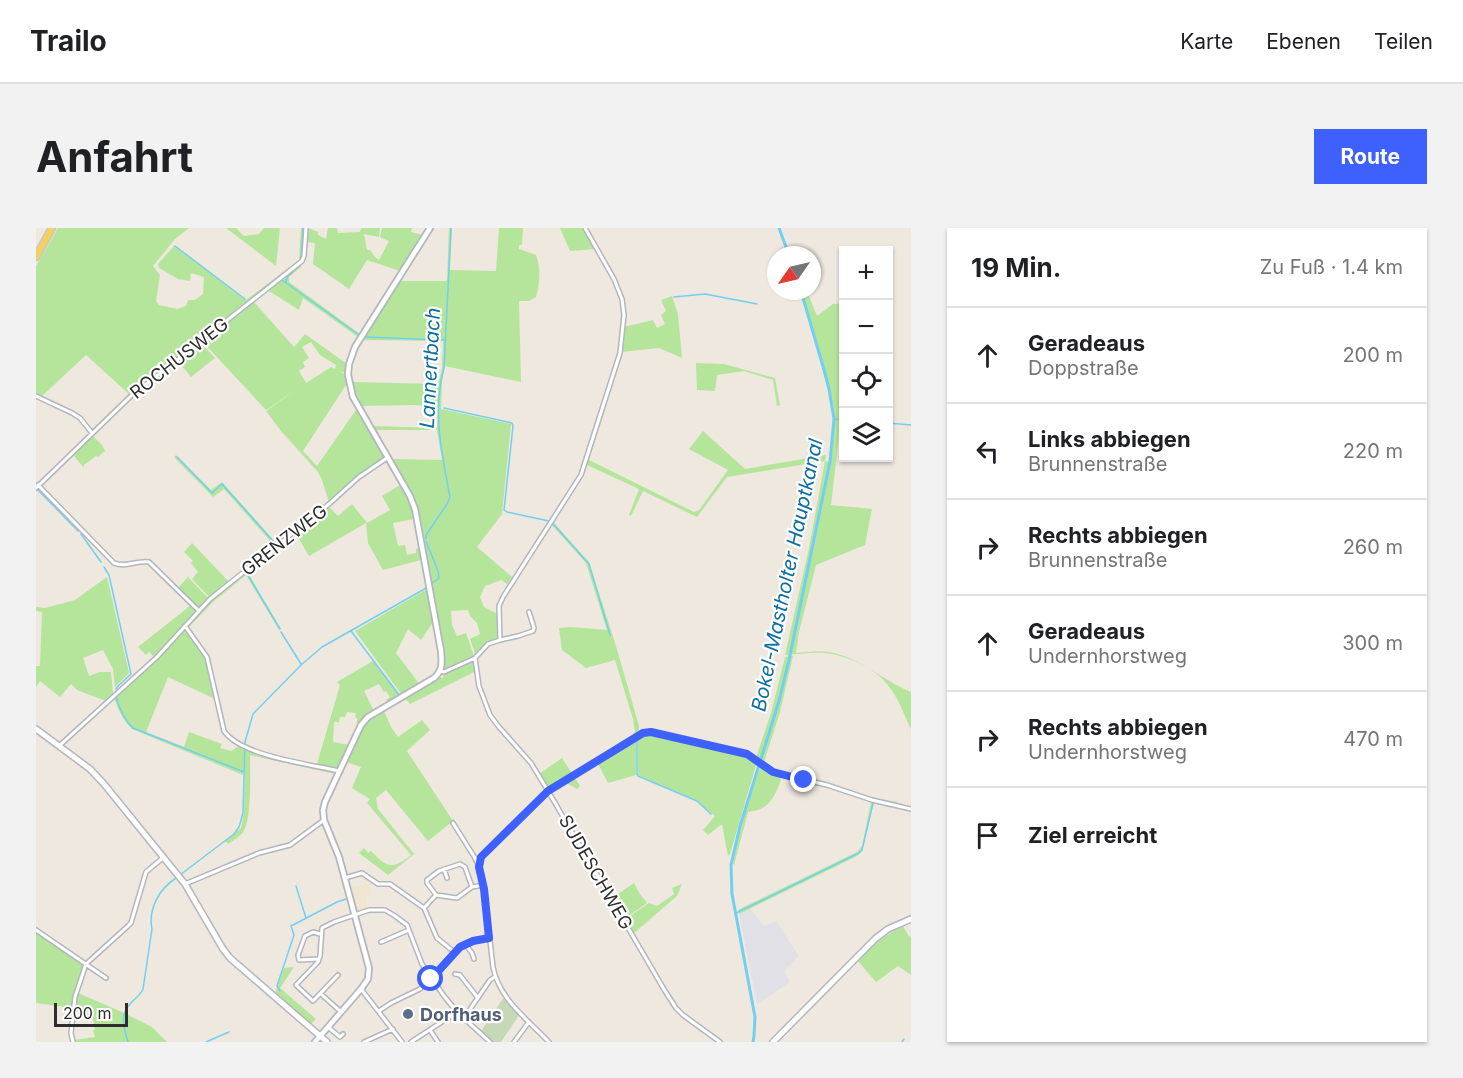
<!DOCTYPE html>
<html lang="de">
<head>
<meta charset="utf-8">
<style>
  :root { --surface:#fff; --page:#f2f2f2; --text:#202124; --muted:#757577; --line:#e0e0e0; --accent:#3e61fd }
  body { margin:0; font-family:Inter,sans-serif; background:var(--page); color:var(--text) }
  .controls { position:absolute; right:18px; top:18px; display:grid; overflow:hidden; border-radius:0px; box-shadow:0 2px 4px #0004 }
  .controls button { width:54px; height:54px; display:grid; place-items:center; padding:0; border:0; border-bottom:2px solid var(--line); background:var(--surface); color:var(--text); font:30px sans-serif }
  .compass { position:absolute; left:731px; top:18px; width:54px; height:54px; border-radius:50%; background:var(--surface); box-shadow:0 2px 4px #0004; rotate:236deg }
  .scale { position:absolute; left:18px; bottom:15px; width:74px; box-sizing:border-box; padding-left:6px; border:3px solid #2d2d2d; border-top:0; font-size:16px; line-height:21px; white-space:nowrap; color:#2d2d2d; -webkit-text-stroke:4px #fff; paint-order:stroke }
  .stop { position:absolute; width:18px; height:18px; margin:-14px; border:4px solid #3e61fd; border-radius:50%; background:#fff }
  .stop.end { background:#3e61fd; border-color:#fff; box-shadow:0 2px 6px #0008 }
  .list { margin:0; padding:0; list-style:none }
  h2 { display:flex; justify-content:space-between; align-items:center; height:78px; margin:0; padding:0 24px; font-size:26px }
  h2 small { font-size:20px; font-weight:400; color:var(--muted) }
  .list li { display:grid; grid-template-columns:39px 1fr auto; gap:18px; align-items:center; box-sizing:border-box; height:96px; padding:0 24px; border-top:2px solid var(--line) }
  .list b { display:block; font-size:22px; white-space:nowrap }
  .list p { margin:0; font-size:20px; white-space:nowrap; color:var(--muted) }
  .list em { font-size:20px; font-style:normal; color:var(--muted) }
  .icon { flex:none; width:33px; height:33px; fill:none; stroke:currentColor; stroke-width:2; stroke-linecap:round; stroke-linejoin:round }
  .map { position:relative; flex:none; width:875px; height:814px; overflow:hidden; border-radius:0px }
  header { display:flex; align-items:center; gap:36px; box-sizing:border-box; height:84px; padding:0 30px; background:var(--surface); border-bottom:2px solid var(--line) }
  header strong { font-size:28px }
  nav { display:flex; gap:33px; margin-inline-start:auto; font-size:21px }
  .intro { display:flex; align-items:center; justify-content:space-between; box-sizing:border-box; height:144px; padding:0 36px }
  h1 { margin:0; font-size:42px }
  .button { padding:15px 27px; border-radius:0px; background:var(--accent); color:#fff; font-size:21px; font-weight:700 }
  main { display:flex; gap:36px; padding:0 36px }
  aside { flex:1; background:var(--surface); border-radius:0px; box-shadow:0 2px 4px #0004 }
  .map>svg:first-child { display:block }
  .industrial { fill:#e2e0e7 }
  .education { fill:#f0e5cf }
  .green { fill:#b4e59b; fill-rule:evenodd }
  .cemetery { fill:#c7d8b6 }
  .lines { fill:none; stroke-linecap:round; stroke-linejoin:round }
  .stream { stroke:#72cff1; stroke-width:1.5 }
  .canal { stroke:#72cff1; stroke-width:3 }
  .minor-casing { stroke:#b3b6c0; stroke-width:6 }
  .tertiary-casing { stroke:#b3b6c0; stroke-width:8 }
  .secondary-casing { stroke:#b3b6c0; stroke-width:8 }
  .primary-casing { stroke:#c8c8c8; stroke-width:9 }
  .minor { stroke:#fff; stroke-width:3 }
  .tertiary { stroke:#fff; stroke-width:4.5 }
  .secondary { stroke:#fff; stroke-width:5 }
  .primary { stroke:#f3d15f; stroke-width:6 }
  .route { stroke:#3e61fd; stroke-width:8 }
  .service-dot { fill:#5c6f8a; stroke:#fff; stroke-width:2 }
  .labels { text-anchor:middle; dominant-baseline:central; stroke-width:4.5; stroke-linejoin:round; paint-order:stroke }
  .street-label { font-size:18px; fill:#2d2d2d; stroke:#fff }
  .service-label { font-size:18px; font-weight:bold; fill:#4e5e75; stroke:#fff; text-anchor:start }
  .water-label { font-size:20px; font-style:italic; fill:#0b6ea2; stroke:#fff }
</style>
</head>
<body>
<header>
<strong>Trailo</strong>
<nav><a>Karte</a><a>Ebenen</a><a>Teilen</a></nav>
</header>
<div class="intro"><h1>Anfahrt</h1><a class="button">Route</a></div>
<main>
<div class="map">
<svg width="875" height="814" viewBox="0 0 875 814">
  <rect width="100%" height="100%" fill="#eee8df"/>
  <path class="industrial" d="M714 680 728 698 740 693 763 728 748 743 754 754 721 776 703 686Z"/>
  <path class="education" d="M327 648 336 653 334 656V667L331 668V680L321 683 315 659 328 657Z"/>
  <path class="green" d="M22 0H153L139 11 117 38 124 47 120 73 123 77 141 81 150 78 152 72H159L167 66 168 49 155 45 154 53 142 51 123 40 122 36 138 18 210 72 263 32 265 0H269L265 39 253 49V54L324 106 322 109 267 70 263 82 233 63 218 74 258 119 269 106 311 136 310 145 303 143 309 146 310 157 267 223 281 238 320 182 349 231 322 249 295 274H293L286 252 282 244 245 203 230 183 261 161 230 182 166 113 94 167 58 202H55L93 166 50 127 5 169 0 166V38ZM275 114 284 127 300 137 299 141 295 139 270 155 263 143 269 139 267 134 273 130 266 119Z
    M190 0H200L208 8 223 6 228 0H244L240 38Z
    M272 0 282 4V7L290 11 292 0H301L302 5 324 4 325 0H344L343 9 328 6 331 22H334L339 29 343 32 353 13 344 9 346 0H376L375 4 387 7 364 43 331 32 313 61 277 36 279 15 270 14Z
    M413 0H416L414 42 460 43 463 0H487L486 17H483V21L500 27C505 40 504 56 500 69L493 73H483L485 154 409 138 406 153 405 181 475 196 466 286 441 319 476 349 471 356 465 352 449 358 444 369 448 379 462 386 463 410 451 416 440 428 434 411 444 406 441 395 434 388 432 382 415 383 416 397 421 408 430 405 438 428 435 432 409 442 408 426 388 315 392 311 386 313 387 310 379 274 354 231 406 232 401 202H339L338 198 401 200 402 179 379 177 324 178 319 169 315 154 402 156 406 140 407 113 326 112 364 53H411Z
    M524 0H548L559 21 534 23Z
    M765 63H771L781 88 797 76 807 75V112L805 115 804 186 807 187V191H805L795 277 836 281 829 317 780 337 763 404 760 425C771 424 782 422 793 424 824 429 847 453 875 464V501C867 485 862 468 850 455 838 440 815 430 796 426 782 423 764 426 749 427L773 320 789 233 794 234 773 336H774L795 235 799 192 798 180 789 142Z
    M636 68 642 86 646 130 623 120 585 124 588 99 617 92 621 100 629 96 625 87 630 83 625 72Z
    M164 116H166L179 130 155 149 142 133Z
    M660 135 688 136 739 150 744 177 741 178 737 152 708 143 681 147 679 163 661 162Z
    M567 181 568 183 553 232 658 284 663 282 692 242 653 221 667 203 709 241 790 227 789 233 691 249 661 289 607 263 595 288 593 287 603 261 549 236Z
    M57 208 66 217 69 223 62 229 60 228 48 237V240L37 227Z
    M140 227 175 262 186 254 241 316 209 341 208 339 236 315 188 261 177 269 138 229Z
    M364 257 375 277 378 291 357 295 362 318 369 317 371 327 380 325V321L383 320 385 332 347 342 332 315 330 295 273 328 259 304 292 278 302 288 316 276 331 295 354 282 346 268Z
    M520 288 521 289 518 295 553 334 580 418 603 498V503L615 502 638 506V508L615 503 599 510 597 506 599 504 597 491 579 432 550 440 526 422 523 400 534 399 571 402 550 335 515 296Z
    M256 307 257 309 212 345 245 401 243 402 210 347 177 374 152 400 151 397 174 372Z
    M156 315 193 354 174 370 156 351 162 344 155 335 157 333 148 324Z
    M71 349 93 445 79 459 77 441 67 422 47 430 53 448 64 444H75L77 466 70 473 41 462 35 456 24 469 4 453 0 459V438H4L6 384 0 383V379L9 380 39 372Z
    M152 349 173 371 162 381 142 360Z
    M391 361 397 394 385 412 372 401 360 425 384 457 366 467 319 403Z
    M155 377 160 383V385L119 428H117L113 424 110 427 102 419Z
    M148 402H150L170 430 179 471 132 449 110 504 148 519 153 504 186 516 184 520 195 523 204 517C231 533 270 537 300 543L299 546 214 527C214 543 216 593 207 604 204 609 196 613 192 616L189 613 205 600 208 584 209 543H207V547L96 501C88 494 81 480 78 469L116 435Z
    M757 428 744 484 728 534 739 541 791 554 835 569 861 574V576L836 571 737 543 720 530 735 485 749 429Z
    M437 432 439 434 440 443 374 476 369 470 399 452 404 447 405 450 408 449 406 445 408 444Z
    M337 433 364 468 352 475 350 472 354 469 350 463 348 464 343 456 328 463 338 483 327 491 323 496 321 495V490L319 489 320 485 311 484 309 489H304L303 494H298L297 514 313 517 302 541 281 536 304 457 301 454Z
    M348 483 355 499 362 509 386 492 394 502 371 523 417 593 392 613 350 562 340 570 342 581 378 626 352 647 323 625 328 620 332 625 335 623C351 640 356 642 375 627L331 575 334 571 316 560 325 539 310 534 326 500 333 491Z
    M615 504 710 527 721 534 694 626 692 628 686 596 672 607 667 602 679 588 660 572 602 547V510L607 506Z
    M600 511V547L572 555 561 534Z
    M526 530 544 558 541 561 527 553 512 562 503 546Z
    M725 537 746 548C740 566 735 582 712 584L698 637 697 636C702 602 714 569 725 537Z
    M835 574 838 575 826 622 821 628 703 686 702 682 821 624 826 618Z
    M598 655 604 666 611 675 588 691 576 670Z
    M646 656 641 668 597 706 588 692 613 675 621 678 638 666 636 660Z
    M867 698 872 707 875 709V747L862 738 840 754 822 733C836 719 849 706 867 698Z
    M0 704 46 736 47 740 38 768 36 780 0 775Z
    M258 739 244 760 280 791 275 796 239 766 248 740Z
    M42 765 86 784 116 799 131 814H38V812L59 809 57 802H59L57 790 39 782Z"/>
  <path class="cemetery" d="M468 769 484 786 465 814H457L445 803Z"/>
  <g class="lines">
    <path class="stream" d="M139 18 209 71
      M265 32 267 0
      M246 52 323 107
      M250 54 251 49 264 37
      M638 69 669 66 721 76
      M328 109 408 112
      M408 180 476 195 477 198 468 282 471 284 513 293
      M798 191 808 192
      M852 195 875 197
      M141 229 176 265 186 256 239 315 208 339
      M351 233 373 271
      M310 258 322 247 348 229 316 172 310 149
      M2 262 42 303
      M517 296 553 336 574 407
      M45 306 65 334
      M390 311V307L411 276 414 269C406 227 396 183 408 140L415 0
      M390 313 402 343 403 350 395 356
      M68 339 73 347 95 446 82 458 80 461
      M210 344 244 401
      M315 403 364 468
      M245 404 265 436
      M80 469C83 479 89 493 97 500L208 544
      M601 511V546L602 548 661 573 675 586
      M144 647 198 606 203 599 207 585 209 514 217 486 265 437 286 419 392 359
      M260 658 270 690
      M700 685 823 625 826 622 837 575
      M244 763 241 758 258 707 255 698 301 674 310 671
      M92 814C88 800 83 788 94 776 99 770 104 768 107 761L116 701C112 681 123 661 140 650
      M170 814 193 804
      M866 814 868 811"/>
    <path class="canal" d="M743 0 753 27
      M717 814 718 808 719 789 696 666 695 637 704 598 743 473 753 432 794 234 798 191 793 161 788 142 765 63"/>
    <defs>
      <path id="minor" d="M0 168 36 185 44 190 56 205
        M2 257 78 335C90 340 100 332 113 334L163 383
        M0 260 95 168 131 140 266 33 268 28 270 0
        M149 398 171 429 188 503C205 528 273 536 303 543
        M464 412 482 408 497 403 498 400 493 384
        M439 430 443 458 454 487 463 499 495 535 512 563 629 763 640 780 647 787 684 814
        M404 443 408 444 439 430 452 416 464 412 463 378 467 369 545 247 584 125 588 87 586 71 578 51 549 0
        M23 518 121 429 174 371 293 276 323 249 351 230
        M417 595 439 630 443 639 448 661 457 739C463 771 491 791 513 814
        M443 639 445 629 512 563 607 505 615 504 710 526 737 544 791 557 836 572 875 581
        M408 641 411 650
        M309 650 326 645 342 656H354L388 680 401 710 418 724
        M149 656 223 625 254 617 288 592
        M400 667 391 655V652L403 643 424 636 429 639 436 659 448 657
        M388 680 400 667 421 670 436 659
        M0 702 70 750
        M345 714 373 702
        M429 716 436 725 438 731
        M282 731 263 732 262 727 269 708 277 704 284 706
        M419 746 424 747 442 770
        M302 747 277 773 260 757 282 734 284 728 286 700 298 694 333 682H349L359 688 371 697 386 736 408 768 421 784 454 814
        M325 761 366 814
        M285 766 305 784
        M343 783 355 775 384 761 424 719 437 713 454 710
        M428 790 454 752 459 749
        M292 799 304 809 307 806
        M394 802 402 814
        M37 814 35 805 39 769 50 736 92 698 95 695 110 644 128 629
        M328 814 357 801
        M375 814 421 784
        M478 814 493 794"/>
      <path id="tertiary" d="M279 814 325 761 332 751 333 740 303 629 288 592 287 582 289 574 325 497 332 489 398 450C407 442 406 434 405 423L379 281 374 268 317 169 312 147 313 136 319 119 394 0"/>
      <path id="secondary" d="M0 501 54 541 68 556 149 656 187 721 194 730 291 814
        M737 814 839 711 852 701 875 691"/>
      <path id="primary" d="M0 29 16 0"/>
    </defs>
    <use href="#minor" class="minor-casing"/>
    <use href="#tertiary" class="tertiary-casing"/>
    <use href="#secondary" class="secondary-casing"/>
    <use href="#primary" class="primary-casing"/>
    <use href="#minor" class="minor"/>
    <use href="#tertiary" class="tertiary"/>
    <use href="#secondary" class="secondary"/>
    <use href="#primary" class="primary"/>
  </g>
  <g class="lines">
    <path class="route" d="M395 751 424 719 437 713 453 710 448 661 443 639 445 629 512 563 607 505 615 504 711 526 737 544 768 552"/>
  </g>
  <circle class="service-dot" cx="372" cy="786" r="6"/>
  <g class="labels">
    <g class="street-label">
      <text transform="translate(143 130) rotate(-38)">ROCHUSWEG</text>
      <text transform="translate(248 312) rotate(-38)">GRENZWEG</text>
      <text transform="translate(560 644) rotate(60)">SUDESCHWEG</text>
    </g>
    <g class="service-label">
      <text x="384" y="786">Dorfhaus</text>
    </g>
    <g class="water-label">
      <text transform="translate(394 140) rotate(-87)">Lannertbach</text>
      <text transform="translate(751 347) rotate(-78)">Bokel-Mastholter Hauptkanal</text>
    </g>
  </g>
</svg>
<div class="controls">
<button>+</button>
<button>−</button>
<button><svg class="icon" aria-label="locate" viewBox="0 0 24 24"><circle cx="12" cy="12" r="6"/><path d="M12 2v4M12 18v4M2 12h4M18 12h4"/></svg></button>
<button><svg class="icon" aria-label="layers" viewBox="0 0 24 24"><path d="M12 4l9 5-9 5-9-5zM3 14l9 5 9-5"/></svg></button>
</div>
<svg class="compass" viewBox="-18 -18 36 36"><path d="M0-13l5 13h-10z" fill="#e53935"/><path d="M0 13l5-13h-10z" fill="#757577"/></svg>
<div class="scale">200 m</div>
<div class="stop" style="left:395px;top:751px"></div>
<div class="stop end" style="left:768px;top:552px"></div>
</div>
<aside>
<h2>19 Min.<small>Zu Fuß · 1.4 km</small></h2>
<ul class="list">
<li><svg class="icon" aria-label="ahead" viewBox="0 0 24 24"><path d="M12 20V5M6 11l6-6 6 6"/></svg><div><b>Geradeaus</b><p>Doppstraße</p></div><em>200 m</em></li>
<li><svg class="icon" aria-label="left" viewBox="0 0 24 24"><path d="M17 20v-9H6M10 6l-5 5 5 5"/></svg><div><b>Links abbiegen</b><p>Brunnenstraße</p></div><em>220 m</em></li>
<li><svg class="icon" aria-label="right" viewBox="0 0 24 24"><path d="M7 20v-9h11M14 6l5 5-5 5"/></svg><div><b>Rechts abbiegen</b><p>Brunnenstraße</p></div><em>260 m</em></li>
<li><svg class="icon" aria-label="ahead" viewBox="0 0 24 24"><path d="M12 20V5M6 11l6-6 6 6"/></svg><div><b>Geradeaus</b><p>Undernhorstweg</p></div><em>300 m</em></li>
<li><svg class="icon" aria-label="right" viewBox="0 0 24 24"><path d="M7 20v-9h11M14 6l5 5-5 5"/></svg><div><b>Rechts abbiegen</b><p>Undernhorstweg</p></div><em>470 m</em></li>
<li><svg class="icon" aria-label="arrive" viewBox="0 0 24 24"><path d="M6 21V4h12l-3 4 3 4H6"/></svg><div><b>Ziel erreicht</b></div></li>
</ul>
</aside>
</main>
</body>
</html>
